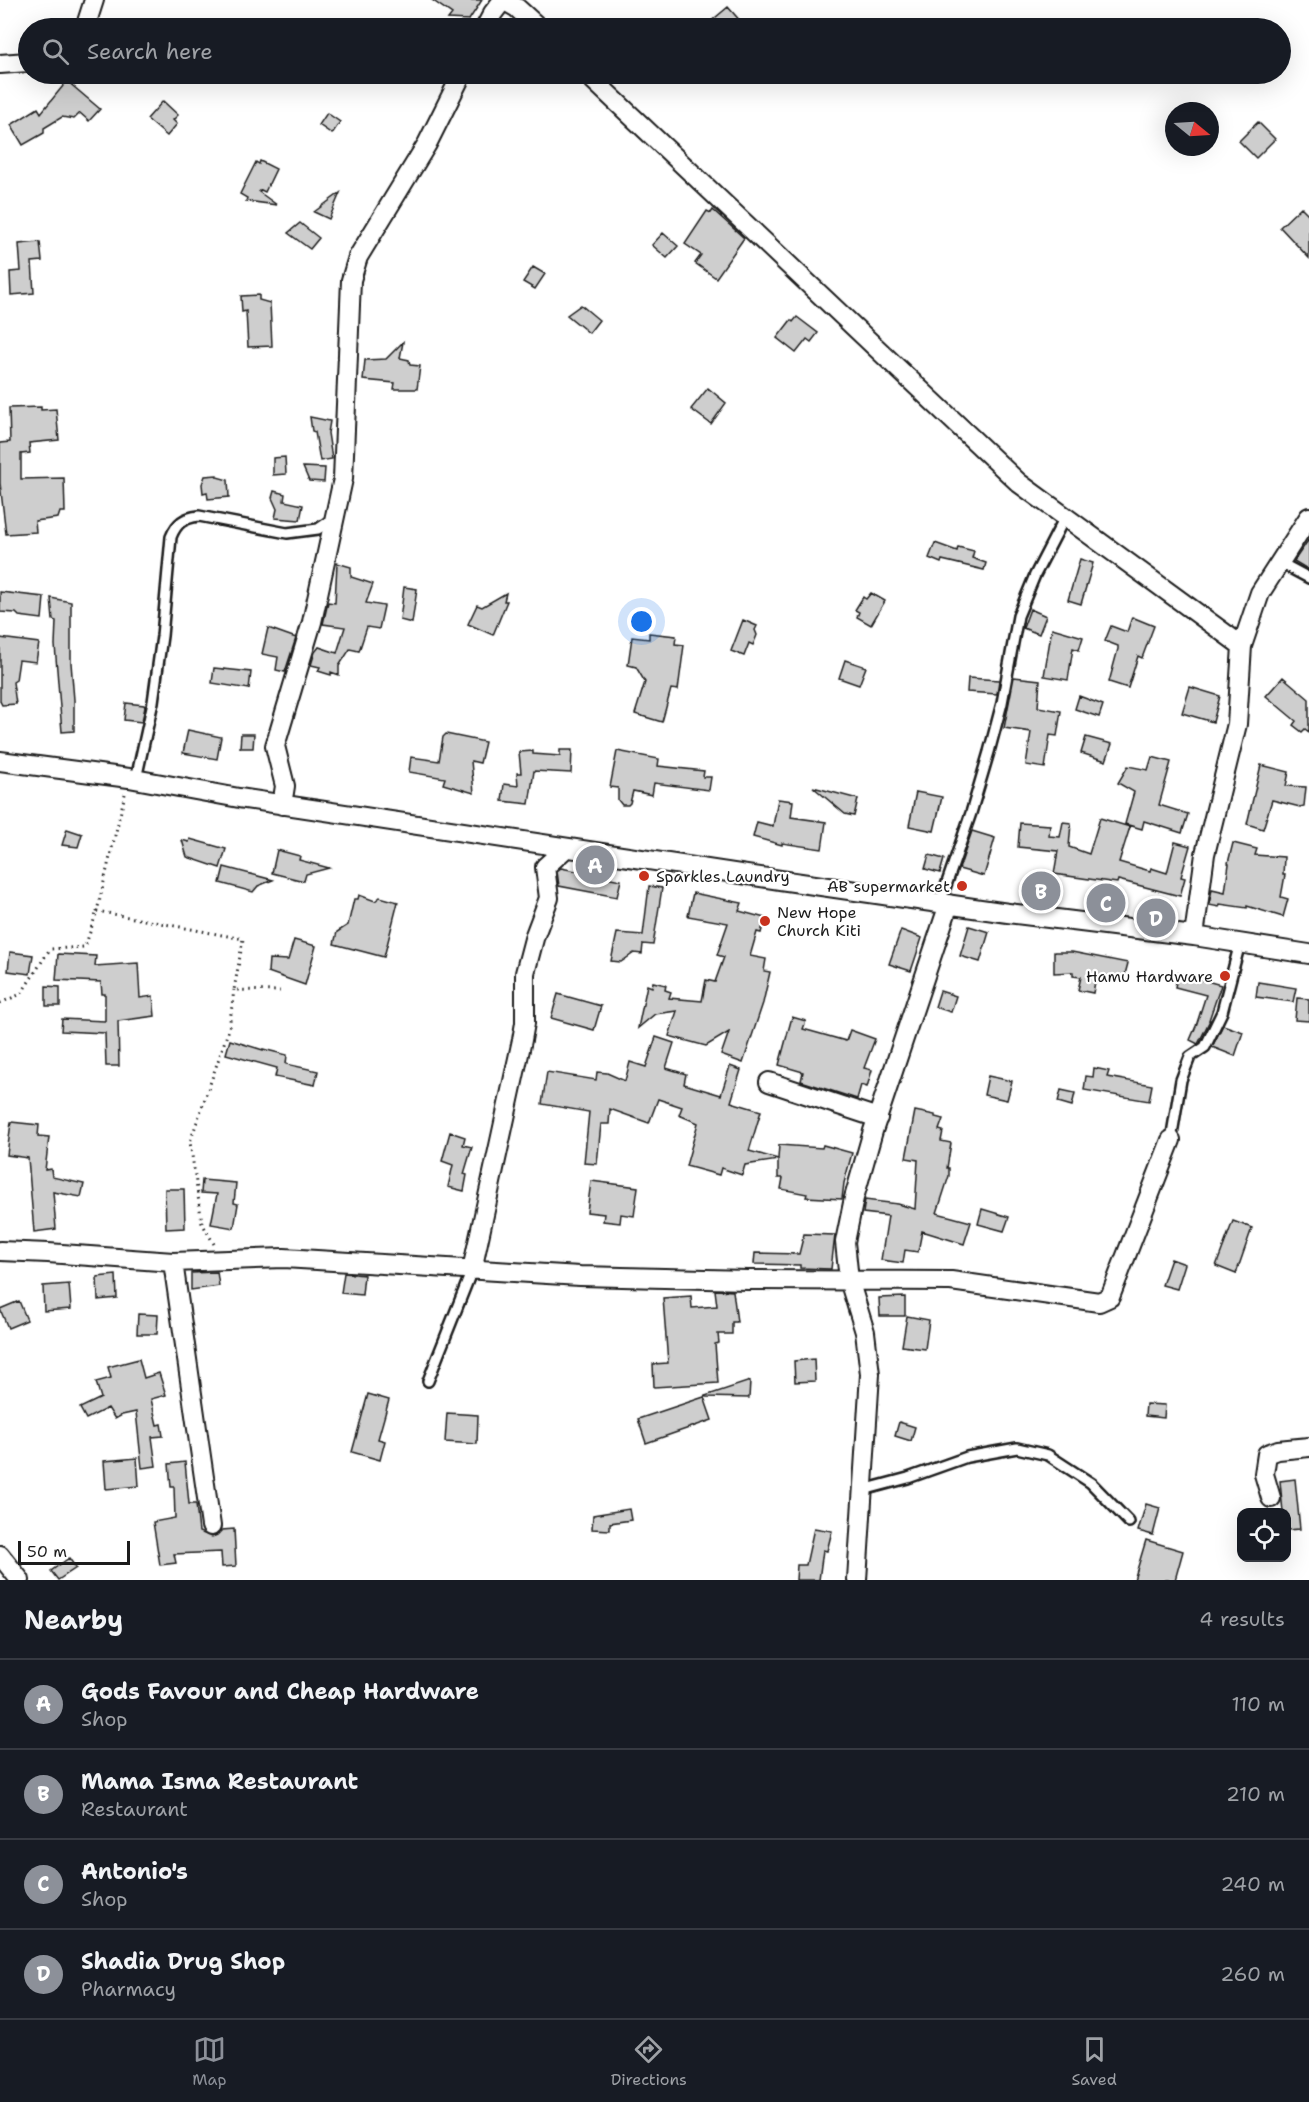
<!DOCTYPE html>
<html lang="en">
<head>
<meta charset="utf-8">
<style>
  :root { --surface:#171b24; --page:#20242c; --text:#f1f3f6; --muted:#9ea1a6; --line:#363941; --accent:#8c9099 }
  body { margin:0; font-family:"Shantell Sans",sans-serif; background:var(--page); color:var(--text) }
  .controls { position:absolute; right:18px; bottom:18px; display:grid; overflow:hidden; border-radius:12px; box-shadow:0 6px 24px #0002 }
  .controls button { width:54px; height:54px; display:grid; place-items:center; padding:0; border:0; border-bottom:2px solid var(--line); background:var(--surface); color:var(--text); font:30px sans-serif }
  .compass { position:absolute; left:1165px; top:102px; width:54px; height:54px; border-radius:50%; background:var(--surface); box-shadow:0 6px 24px #0002; rotate:108deg }
  .scale { position:absolute; left:18px; bottom:15px; width:112px; box-sizing:border-box; padding-left:6px; border:3px solid #1c1c1c; border-top:0; font-size:16px; line-height:21px; white-space:nowrap; color:#1c1c1c; -webkit-text-stroke:4px #fff; paint-order:stroke }
  .you { position:absolute; left:642px; top:622px; width:21px; height:21px; margin:-15px; border:4px solid #fff; border-radius:50%; background:#1a73e8; box-shadow:0 0 0 9px #1a73e833 }
  .badge { display:grid; place-items:center; width:39px; height:39px; border-radius:50%; background:var(--accent); color:#fff; font-size:20px; font-weight:700 }
  .pin { position:absolute; translate:-50% -50%; border:3px solid #fff; box-shadow:0 2px 6px #0006 }
  .list { margin:0; padding:0; list-style:none }
  h2 { display:flex; justify-content:space-between; align-items:center; height:78px; margin:0; padding:0 24px; font-size:26px }
  h2 small { font-size:20px; font-weight:400; color:var(--muted) }
  .list li { display:grid; grid-template-columns:39px 1fr auto; gap:18px; align-items:center; box-sizing:border-box; height:90px; padding:0 24px; border-top:2px solid var(--line) }
  .list b { display:block; font-size:22px; white-space:nowrap }
  .list p { margin:0; font-size:20px; white-space:nowrap; color:var(--muted) }
  .list em { font-size:20px; font-style:normal; color:var(--muted) }
  .icon { flex:none; width:33px; height:33px; fill:none; stroke:currentColor; stroke-width:2; stroke-linecap:round; stroke-linejoin:round }
  .map { position:relative; flex:none; width:1309px; height:1580px; overflow:hidden }
  .search { position:absolute; background:var(--surface); box-shadow:0 6px 24px #0002; left:18px; right:18px; top:18px; height:66px; display:flex; align-items:center; gap:15px; box-sizing:border-box; padding:0 21px; border-radius:33px; color:var(--muted); font-size:22px }
  .sheet { height:438px; background:var(--surface) }
  nav { display:flex; justify-content:space-around; align-items:center; box-sizing:border-box; height:84px; border-top:2px solid var(--line); background:var(--surface); font-size:16px; color:var(--muted) }
  nav a { display:grid; justify-items:center; gap:3px }
  nav .on { color:var(--accent) }
  .map>svg:first-child { display:block }
  .building { fill:#cecece; stroke:#1c1c1c; stroke-width:1.5 }
  .lines { fill:none; stroke-linecap:round; stroke-linejoin:round }
  .lane-casing { stroke:#1c1c1c; stroke-width:14 }
  .street-casing { stroke:#1c1c1c; stroke-width:22 }
  .path { stroke:#1c1c1c; stroke-width:3; stroke-dasharray:1.5 4.5; stroke-linecap:butt }
  .lane { stroke:#fff; stroke-width:9 }
  .street { stroke:#fff; stroke-width:18 }
  .poi-dot { fill:#c8321e; stroke:#fff; stroke-width:2 }
  .labels { text-anchor:middle; dominant-baseline:central; stroke-width:4.5; stroke-linejoin:round; paint-order:stroke }
  .poi-label { font-size:16px; fill:#1c1c1c; stroke:#fff; text-anchor:start }
</style>
</head>
<body>
<div class="map">
<svg width="1309" height="1580" viewBox="0 0 1309 1580">
  <rect width="100%" height="100%" fill="#fff"/>
  <filter id="ink" filterUnits="userSpaceOnUse"><feTurbulence type="fractalNoise" baseFrequency=".0167" numOctaves="2"/><feDisplacementMap in="SourceGraphic" scale="12" xChannelSelector="R" yChannelSelector="G"/><feConvolveMatrix kernelMatrix="1 2 1 2 8 2 1 2 1" color-interpolation-filters="sRGB"/></filter>
  <g filter="url(#ink)">
    <path class="building" d="M432 0H482L469 20 448 19 452 14Z
      M728 7 742 23 736 28H703Z
      M67 81 100 109 89 121 80 113 74 119 62 117 44 128V133L23 145 11 125 38 108 41 113Z
      M163 101 178 115 173 120 177 124 167 136 147 119Z
      M327 113 340 122 332 134 319 125Z
      M1258 122 1275 139 1256 158 1239 141Z
      M260 161 276 169 265 192 261 190 259 192 277 205 246 201 247 198 240 194 256 162 259 164Z
      M340 193 329 219 314 212Z
      M1301 207 1309 215V258L1280 227Z
      M713 210 744 238 716 278 695 263 701 255 685 244 707 211 711 213Z
      M300 223 319 238 310 249 288 233Z
      M663 233 678 246 667 258 652 245Z
      M40 242 42 261 32 262 34 293 11 295 10 272 21 271 19 244Z
      M533 267 545 274 535 289 523 282Z
      M259 295V300L270 303 272 346 248 347 246 311 242 312 241 296Z
      M581 305 599 320 589 333 567 315Z
      M797 317 818 333 811 342 807 339 796 353 777 338 791 320 793 322Z
      M403 342 400 358 409 360 410 365 420 366 417 389H394L395 383 363 380 365 360 386 359Z
      M708 388 726 403 711 424 691 409Z
      M41 407V410L56 409 59 440 29 443 30 453 21 454V479L64 478 65 512H60L58 518 35 521 36 532 6 534 0 483V443L10 442 9 408Z
      M310 417 330 421 328 433 332 459 320 461 315 432 312 431Z
      M285 457 286 474 273 475V458Z
      M303 467 325 468 324 482 309 481Z
      M217 475V477L228 480 229 497 208 499 207 492 203 493 202 484 205 476Z
      M274 491 285 494 284 501 303 505 300 520 275 518 277 509 272 498Z
      M1309 539V570L1294 561Z
      M935 543 957 551 958 547 974 551 972 558 986 563 984 570 942 560 941 563 929 558Z
      M1080 559 1093 563 1081 604 1068 600Z
      M337 563 351 567V577L373 584 366 603 384 606 379 629 367 627 359 651 350 649 339 666V675L331 672V675L318 671 320 667 311 665 315 652 319 647 337 653 345 627 323 624 328 602 335 603Z
      M404 587 417 589 412 623 400 620Z
      M0 592 44 597 42 619 19 616 16 613 0 612Z
      M506 593 504 601H507L493 635 468 624 477 605 482 607Z
      M871 593 885 601 871 625 857 617 859 612 855 610 863 597 866 599Z
      M51 598 71 602V663L74 700V731L62 732 55 645 56 621 53 620Z
      M1030 609 1046 616 1039 634 1023 628Z
      M1132 617 1154 626 1142 658 1138 656 1128 688 1109 682 1118 649V646L1105 641 1111 626 1127 632Z
      M743 620 757 626 755 630 757 635 753 645 749 643 744 656 731 651Z
      M268 628 296 638 285 672 276 670 278 657 262 654Z
      M1052 628 1083 637 1079 650 1073 648 1068 680 1044 676Z
      M649 633 676 636 675 644 684 645 678 690 671 689 662 722 635 714 645 682 636 667 628 665 632 637 649 639Z
      M0 638 39 643 36 662 19 660 16 680 13 682 16 704 2 705 0 701Z
      M845 660 866 667 859 685 839 678Z
      M214 668 251 672 249 689 212 683Z
      M1014 677 1040 680 1038 707 1061 711 1057 736 1050 735 1045 768 1026 765 1031 732 1004 728Z
      M1283 677 1309 699V732L1305 729 1302 732 1293 725 1296 721 1266 696Z
      M968 678 999 680 997 694 967 692Z
      M1190 687 1220 696 1213 722 1182 713Z
      M1079 696 1103 705 1099 717 1075 709Z
      M126 703 144 705 145 707 142 722 124 720Z
      M188 730 221 737 217 759 183 753Z
      M241 734H254L253 748H240Z
      M446 734 485 742 480 763 471 761 474 793 443 784 445 778 409 772 411 757 439 761 443 737Z
      M1086 737 1112 744 1106 761 1081 753Z
      M560 750H572L571 773 534 771 529 804 502 801 504 784 518 786 517 773H521L519 752 533 751V754L560 756Z
      M617 751 659 759 658 766 704 771 703 777H711L709 790 654 783 652 795 633 791 630 803 628 805H622L618 800V788L610 787Z
      M1152 757 1171 762 1159 805 1188 814 1182 833 1144 821 1142 829 1125 824 1134 792 1118 783 1128 766 1148 770Z
      M1261 765 1289 772 1286 786 1306 787 1304 806 1300 807 1272 800 1263 829 1247 824Z
      M813 787 858 799 854 816 845 814Z
      M916 792 942 797 934 831 909 826Z
      M778 799 793 801 791 817 826 822 822 849 782 843V845L753 837 757 822 773 826Z
      M1100 818 1130 827 1119 862 1150 871 1151 868 1167 873 1175 842 1190 846 1181 877 1185 878 1180 896 1118 880 1117 883 1054 874 1058 851 1018 847 1020 823 1050 825 1049 836 1060 837 1063 822 1071 823 1069 847 1089 854Z
      M67 829 82 834 78 847 62 845Z
      M972 831 995 838 984 876 959 869Z
      M190 839 226 849 220 868 187 857 182 840 189 842Z
      M1233 843 1257 849 1255 855 1284 857 1283 875H1285L1281 897 1288 899 1283 917 1247 906V908L1220 904 1219 907 1209 905 1212 889 1225 892 1229 864 1228 863Z
      M277 850 300 856 299 860 329 868 306 874 304 881 272 873Z
      M929 855 944 859 940 873 925 869Z
      M224 867 273 880 258 886 253 892 220 883Z
      M561 868 621 880 617 897 559 886 557 871Z
      M649 886 662 888 653 945 643 944 642 954 634 953 621 962 611 961 617 933 643 935Z
      M693 893 742 903 739 911 765 918 761 933 757 932 750 956 766 959 764 971 770 972 763 1003 743 1063 721 1055 729 1032 706 1046 669 1036 677 1011 655 1014 638 1028 647 985 652 987 653 982 666 985 665 990 671 992 669 998 702 1001 706 980 715 982 724 957 717 955 728 923 688 916Z
      M359 895 375 901 380 897 398 902 384 957 334 944 337 932 348 925 354 899H358Z
      M969 926 989 932 980 962 960 956Z
      M901 930 922 938 911 971 889 964Z
      M294 940 316 946 305 985 268 972 269 959 288 960Z
      M10 952 33 955 30 974 8 971Z
      M1054 952H1072L1128 963 1123 982 1096 976 1093 993 1078 990 1081 977 1073 976V972L1054 973Z
      M58 954 96 956 95 966 138 963 140 998 153 996 155 1016 118 1021 119 1066H106L105 1033 61 1031 62 1019 105 1021V994H102L101 982 56 980Z
      M1178 973 1221 985 1209 1020H1210L1198 1044 1190 1040 1196 1026 1206 995 1175 987Z
      M1258 982 1296 988 1293 1002 1256 997Z
      M46 986 60 987V1006H46Z
      M940 991 956 996 951 1012 935 1007Z
      M558 994 601 1006 594 1030 551 1018Z
      M1297 998 1309 999V1021L1295 1020Z
      M792 1017 806 1021 803 1029 846 1041 850 1030 875 1039 864 1068 872 1070 867 1087 861 1085 857 1099 801 1081 803 1072 779 1065Z
      M1223 1025 1243 1032 1235 1056 1212 1047Z
      M656 1037 674 1043 666 1068 686 1074 684 1084 721 1095 730 1066 741 1070 731 1102 761 1111 749 1151 778 1159 779 1145 822 1148 823 1145 852 1153 844 1183 842 1199 806 1197 807 1194 781 1189 783 1178H778V1160L745 1165 742 1175 721 1168 719 1175 686 1166 698 1123 679 1115 682 1107 658 1099 649 1123 610 1109 609 1124H601L597 1164 584 1163 589 1112 542 1104 547 1072 596 1080 597 1072 607 1073 625 1081 630 1062 646 1067Z
      M230 1040 263 1050V1049L287 1055 286 1064 318 1071 315 1085 275 1077 277 1068 226 1054Z
      M1094 1068 1109 1071 1107 1077 1152 1085 1149 1101 1084 1090 1086 1076 1093 1077Z
      M988 1076 1012 1081 1007 1100 984 1095Z
      M1061 1090 1075 1093 1072 1106 1058 1102Z
      M915 1111 935 1115V1117L943 1119 939 1130 943 1131 941 1141 951 1143 947 1168H949V1176L937 1213 971 1222 964 1244 922 1231 918 1252 905 1250 903 1263 881 1260 888 1216 863 1213 865 1200 898 1204 915 1209 918 1160 906 1158Z
      M11 1122 39 1125 38 1136 49 1137 45 1170 51 1169 52 1177 84 1184 81 1197 53 1192 56 1229 34 1232 28 1158 7 1155Z
      M450 1132 465 1137 463 1145 472 1147 464 1174 467 1175 464 1191 448 1187 453 1165 442 1161Z
      M202 1180 236 1183 234 1203 238 1204 234 1228 211 1224 217 1194 201 1193Z
      M591 1181 638 1187 634 1216 621 1214 620 1223 603 1221 604 1214 587 1212Z
      M165 1189H184L185 1228 166 1229Z
      M982 1209 1009 1217 1004 1231 978 1224Z
      M1233 1221 1252 1228 1236 1274 1216 1266Z
      M804 1234 835 1235 831 1269 800 1268V1265L754 1264 755 1253 799 1254Z
      M1171 1259 1185 1264 1177 1289 1162 1285Z
      M217 1272 219 1286 191 1290V1273Z
      M344 1273 364 1275 362 1295 341 1293Z
      M116 1275 117 1298 98 1300 97 1277Z
      M69 1284 71 1309 44 1311 43 1286Z
      M715 1290 733 1291 737 1322H732V1334H718L719 1343 715 1344 718 1383 654 1387 653 1364 668 1363 663 1298 691 1296 692 1308 717 1306Z
      M905 1297V1316H880L879 1298Z
      M19 1301 27 1320 8 1328 0 1309Z
      M138 1314 158 1315 157 1334H137Z
      M907 1316 929 1320 925 1349 902 1346Z
      M139 1359 144 1378 159 1373 166 1395 151 1399 157 1425 161 1424 163 1436 152 1437 156 1466 142 1468 136 1412 122 1415 115 1419 108 1408 86 1419 80 1408 101 1398 96 1382 111 1378 108 1367Z
      M814 1359 815 1381 795 1382 794 1361Z
      M750 1381 749 1398 706 1397 705 1396Z
      M368 1394 389 1400 378 1439 385 1441 380 1460 352 1452Z
      M704 1397 712 1420 646 1443 638 1419Z
      M1146 1404 1165 1405 1164 1418 1145 1416Z
      M447 1413 478 1415 477 1444 445 1442Z
      M899 1422 915 1427 911 1441 895 1436Z
      M137 1458 139 1486 106 1489 104 1461Z
      M185 1462 189 1504H196L199 1532 212 1537 217 1535 222 1530 234 1529 236 1566 222 1567 221 1552 174 1554 176 1563 160 1565 153 1522 175 1518 174 1487H171L169 1464Z
      M1295 1479 1300 1529 1287 1530V1512H1283L1280 1481Z
      M1146 1504 1160 1508 1153 1535 1138 1531Z
      M629 1509 631 1520 610 1523V1530L592 1529 593 1515Z
      M814 1528 832 1531 827 1551 823 1550 819 1580H796L797 1565H806Z
      M1146 1540 1183 1551 1175 1580H1134Z
      M69 1558 76 1568 58 1580 51 1571Z"/>
    <g class="lines">
      <defs>
        <path id="lane" d="M1279 562 1309 578
          M136 779 153 702 162 636 171 537C177 522 184 518 199 516L287 533 318 529 334 518
          M940 903 971 813 989 752 1002 703 1018 616 1035 575 1065 517
          M1171 1140 1181 1080 1190 1057 1205 1047 1222 1012 1240 943
          M428 1381 472 1270
          M863 1490 908 1478 967 1457 1017 1448 1048 1455 1091 1483 1129 1522"/>
        <path id="street" d="M85 28 94 0
          M485 28 493 13 503 0 517 8 539 28
          M0 64 28 62
          M587 74 1019 483 1242 646
          M0 761 129 778 239 798 780 880 1008 913 1194 936 1309 954
          M282 805 285 786 275 746 312 622 343 479 351 280 358 257 427 144 462 74
          M1194 936 1205 854 1237 724 1242 646 1260 593 1309 517
          M769 1082 878 1118
          M0 1251 48 1253 173 1262 284 1258 580 1276 748 1280 951 1281 1099 1302 1110 1297 1171 1140
          M173 1262 211 1526
          M472 1270 522 1040 525 1023V973L535 935 549 898 545 867 566 848
          M1271 1498 1264 1474 1267 1454 1278 1450 1309 1447
          M0 1555 20 1580
          M857 1580 870 1374 865 1332 849 1280 845 1242 854 1198 873 1131 949 904"/>
      </defs>
      <use href="#lane" class="lane-casing"/>
      <use href="#street" class="street-casing"/>
      <path class="path" d="M125 794 97 911 243 939 234 990 280 991
        M0 1003 21 994 50 949 85 947 97 911
        M214 1244 202 1223 190 1142 229 1029 234 990"/>
      <use href="#lane" class="lane"/>
      <use href="#street" class="street"/>
    </g>
  </g>
  <g class="poi-dot">
    <circle cx="644" cy="876" r="6"/>
    <circle cx="962" cy="886" r="6"/>
    <circle cx="765" cy="921" r="6"/>
    <circle cx="1225" cy="976" r="6"/>
  </g>
  <g class="labels">
    <g class="poi-label">
      <text x="656" y="876">Sparkles Laundry</text>
      <text x="950" y="886" text-anchor="end">AB supermarket</text>
      <text x="777" y="912">New Hope<tspan x="777" dy="18">Church Kiti</tspan></text>
      <text x="1213" y="976" text-anchor="end">Hamu Hardware</text>
    </g>
  </g>
</svg>
<div class="controls">
<button><svg class="icon" aria-label="locate" viewBox="0 0 24 24"><circle cx="12" cy="12" r="6"/><path d="M12 2v4M12 18v4M2 12h4M18 12h4"/></svg></button>
</div>
<svg class="compass" viewBox="-18 -18 36 36"><path d="M0-13l5 13h-10z" fill="#e53935"/><path d="M0 13l5-13h-10z" fill="#9ea1a6"/></svg>
<div class="scale">50 m</div>
<div class="you"></div>
<div class="pin badge" style="left:595px;top:865px">A</div>
<div class="pin badge" style="left:1041px;top:891px">B</div>
<div class="pin badge" style="left:1106px;top:903px">C</div>
<div class="pin badge" style="left:1156px;top:918px">D</div>
<div class="search"><svg class="icon" aria-label="search" viewBox="0 0 24 24"><circle cx="10" cy="10" r="6"/><path d="M15 15l6 6"/></svg>Search here</div>
</div>
<section class="sheet">
<h2>Nearby<small>4 results</small></h2>
<ul class="list">
<li><span class="badge">A</span><div><b>Gods Favour and Cheap Hardware</b><p>Shop</p></div><em>110 m</em></li>
<li><span class="badge">B</span><div><b>Mama Isma Restaurant</b><p>Restaurant</p></div><em>210 m</em></li>
<li><span class="badge">C</span><div><b>Antonio's</b><p>Shop</p></div><em>240 m</em></li>
<li><span class="badge">D</span><div><b>Shadia Drug Shop</b><p>Pharmacy</p></div><em>260 m</em></li>
</ul>
</section>
<nav>
<a class="on"><svg class="icon" aria-label="map" viewBox="0 0 24 24"><path d="M3 6l6-2 6 2 6-2v14l-6 2-6-2-6 2zM9 4v14M15 6v14"/></svg>Map</a>
<a><svg class="icon" aria-label="directions" viewBox="0 0 24 24"><path d="M12 3l9 9-9 9-9-9zM9 14v-3h6M13 9l2 2-2 2"/></svg>Directions</a>
<a><svg class="icon" aria-label="saved" viewBox="0 0 24 24"><path d="M7 4h10v16l-5-4-5 4z"/></svg>Saved</a>
</nav>
</body>
</html>
